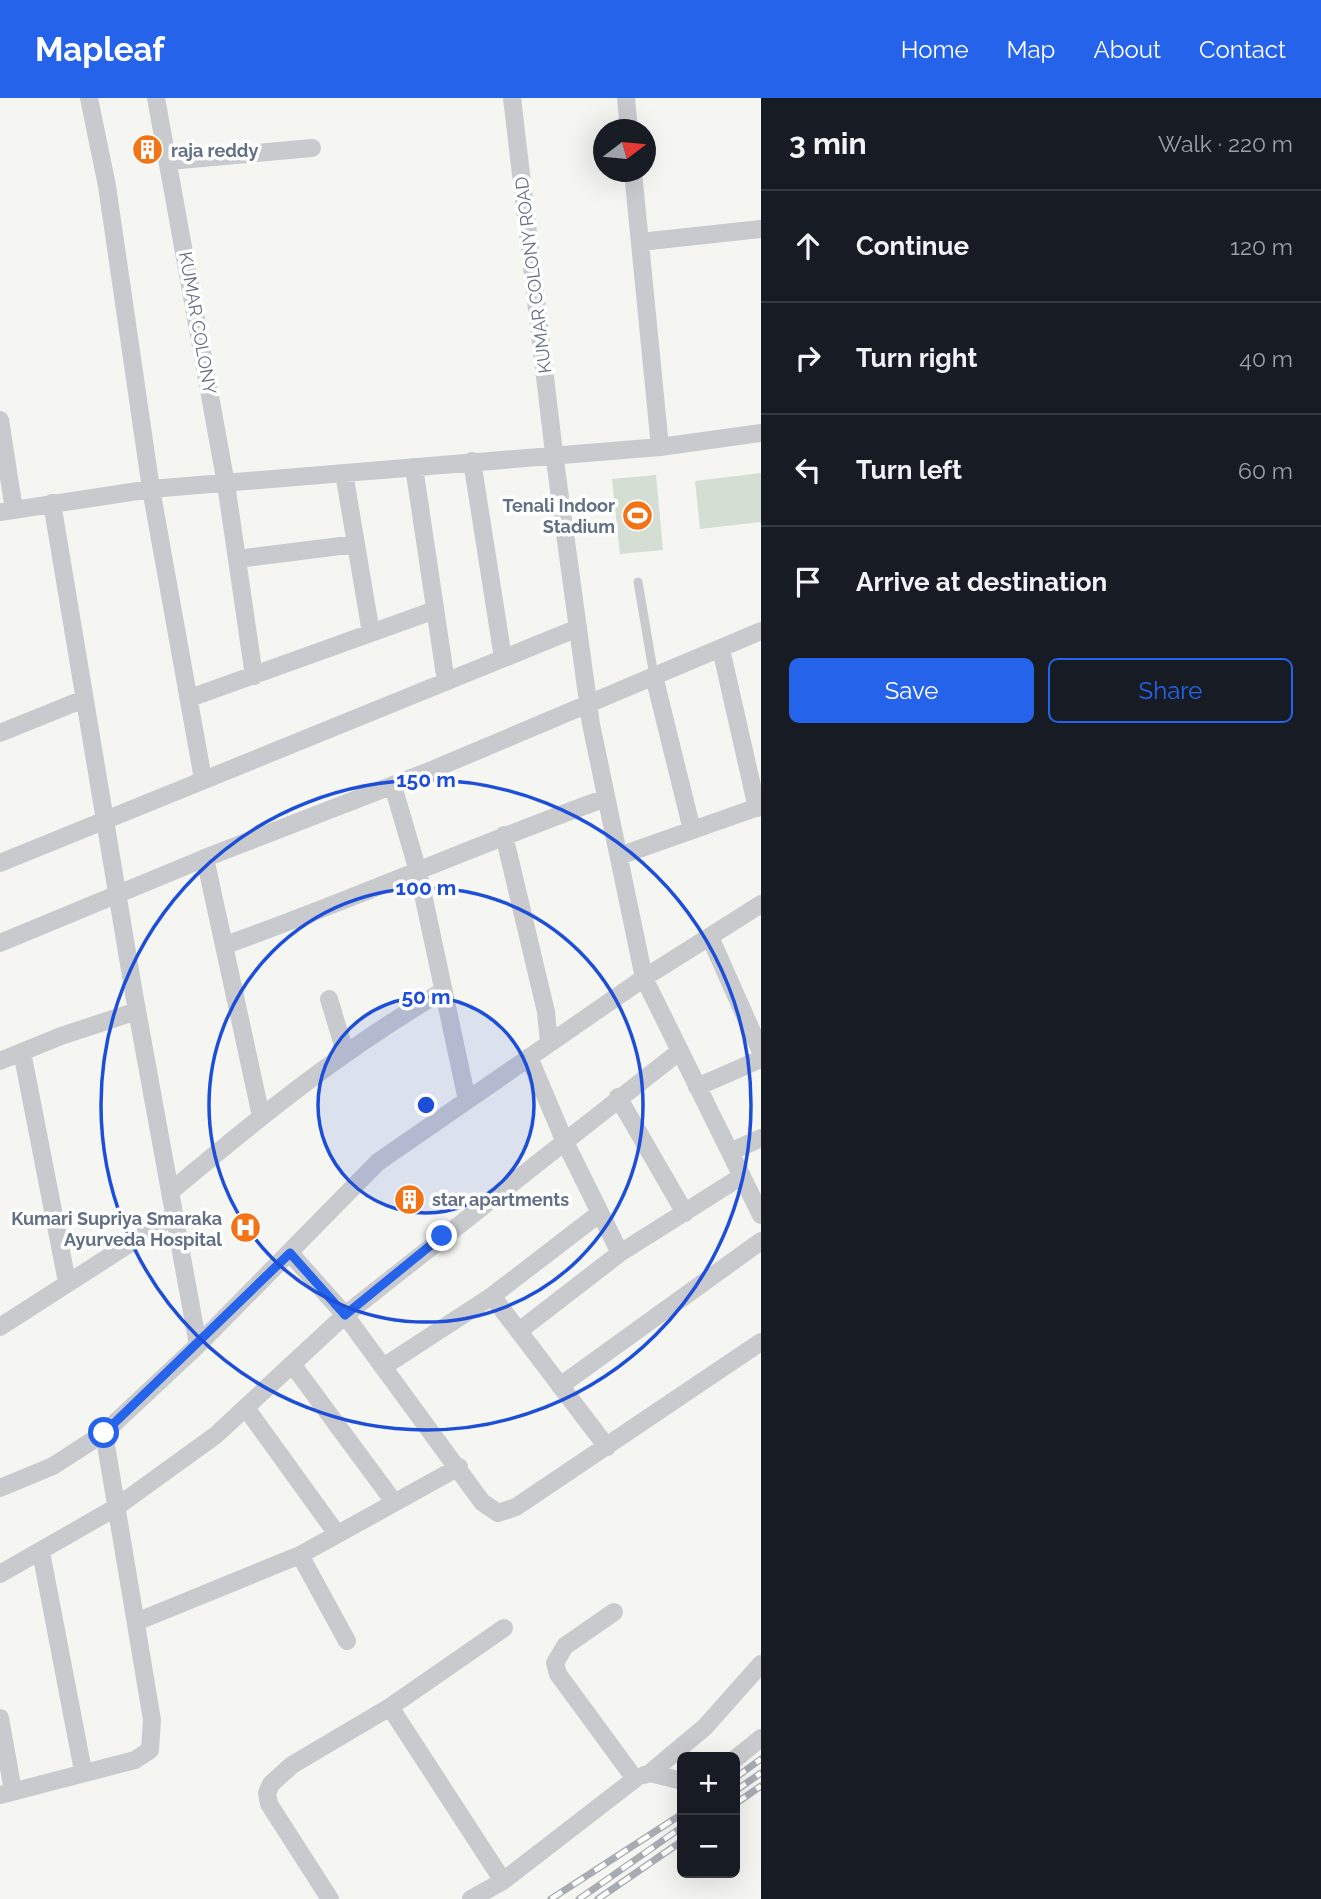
<!DOCTYPE html>
<html lang="en">
<head>
<meta charset="utf-8">
<style>
  :root { --surface:#171b24; --page:#242831; --text:#f1f3f6; --muted:#9ea1a6; --line:#363941; --accent:#2563eb }
  body { margin:0; font-family:Raleway,sans-serif; background:var(--page); color:var(--text) }
  .controls { position:absolute; right:21px; bottom:21px; display:grid; overflow:hidden; border-radius:10px; box-shadow:0 7px 28px #0002 }
  .controls button { width:63px; height:63px; display:grid; place-items:center; padding:0; border:0; border-bottom:2px solid var(--line); background:var(--surface); color:var(--text); font:35px sans-serif }
  .compass { position:absolute; left:593px; top:21px; width:63px; height:63px; border-radius:50%; background:var(--surface); box-shadow:0 7px 28px #0002; rotate:74deg }
  .stop { position:absolute; width:21px; height:21px; margin:-16px; border:5px solid #2563eb; border-radius:50%; background:#fff }
  .stop.end { background:#2563eb; border-color:#fff; box-shadow:0 2px 7px #0008 }
  .list { margin:0; padding:0; list-style:none }
  h2 { display:flex; justify-content:space-between; align-items:center; height:91px; margin:0; padding:0 28px; font-size:30px }
  h2 small { font-size:23px; font-weight:400; color:var(--muted) }
  .list li { display:grid; grid-template-columns:46px 1fr auto; gap:21px; align-items:center; box-sizing:border-box; height:112px; padding:0 28px; border-top:2px solid var(--line) }
  .list b { display:block; font-size:26px; white-space:nowrap }
  .list em { font-size:23px; font-style:normal; color:var(--muted) }
  .actions { display:flex; gap:14px; padding:21px 28px }
  .actions a { flex:1; padding:16px 0; border:2px solid var(--accent); border-radius:10px; text-align:center; font-size:24px; color:var(--accent) }
  .actions .main { background:var(--accent); color:#fff }
  .icon { flex:none; width:38px; height:38px; fill:none; stroke:currentColor; stroke-width:2; stroke-linecap:round; stroke-linejoin:round }
  .map { position:relative; flex:none; width:761px; height:1801px; overflow:hidden }
  header { display:flex; align-items:center; gap:42px; box-sizing:border-box; height:98px; padding:0 35px; background:var(--accent); color:#fff }
  header strong { font-size:33px }
  nav { display:flex; gap:38px; margin-inline-start:auto; font-size:24px }
  main { display:flex }
  aside { flex:1; background:var(--surface) }
  .map>svg:first-child { display:block }
  .green { fill:#d4ded2 }
  .lines { fill:none; stroke-linecap:round; stroke-linejoin:round }
  .lane { stroke:#c8cace; stroke-width:9 }
  .street { stroke:#c8cace; stroke-width:18 }
  .rail-casing { stroke:#a7abb2; stroke-width:7 }
  .rail { stroke:#fff; stroke-width:4.5; stroke-dasharray:13; stroke-linecap:butt }
  .route { stroke:#2563eb; stroke-width:9 }
  .ring { fill:none; stroke:#1d4ed8; stroke-width:3.5 }
  .labels { text-anchor:middle; dominant-baseline:central; stroke-width:7; stroke-linejoin:round; paint-order:stroke }
  .poi-label { font-size:18px; font-weight:bold; fill:#626f85; stroke:#fff; text-anchor:start }
  .street-label { font-size:18px; fill:#626f85; stroke:#fff }
  .centre { fill:#1d4ed8; stroke:#fff; stroke-width:3.5 }
  .ring-label { font-size:21px; text-anchor:middle; font-weight:bold; fill:#1d4ed8; stroke:#fff; stroke-width:7; stroke-linejoin:round; paint-order:stroke }
</style>
</head>
<body>
<header>
<strong>Mapleaf</strong>
<nav><a>Home</a><a>Map</a><a>About</a><a>Contact</a></nav>
</header>
<main>
<div class="map">
<svg width="761" height="1801" viewBox="0 0 761 1801">
  <rect width="100%" height="100%" fill="#f5f6f1"/>
  <path class="green" d="M761 375V424L700 431 695 383Z
    M656 377 663 452 620 456 612 381Z"/>
  <g class="lines">
    <path class="lane" d="M638 484 654 578"/>
    <path class="street" d="M89 0 107 88 151 391 203 681
      M156 0 226 386 254 578
      M512 0 554 355 591 626 644 880 761 1117
      M626 0 629 32
      M169 63 312 50
      M633 74 660 349
      M640 144 761 131
      M0 322 14 412
      M472 363 503 560
      M414 369 446 584
      M344 375 371 535
      M52 405 134 896 198 1247
      M0 414 151 391 660 349 761 335
      M237 461 356 446
      M721 551 757 710
      M654 578 692 732
      M190 600 435 512
      M0 635 84 601
      M393 688 418 773 467 1002
      M504 737 546 914 549 945
      M619 758 761 708
      M205 760 261 1018
      M0 765 578 530
      M710 839 761 954
      M0 845 205 760 427 674 761 533
      M226 847C354 801 478 746 606 700
      M329 901 345 954
      M22 954 67 1184
      M529 959 564 1042 620 1155
      M0 963 61 938 137 913
      M697 989 761 961
      M618 999 685 1115
      M730 1054 761 1040
      M170 1094C257 1021 344 950 443 893
      M290 1155 345 1217 482 1404 498 1415 516 1409 761 1244
      M492 1198 607 1349
      M0 1229 174 1117
      M519 1233 620 1155 742 1078
      M292 1266 394 1404
      M383 1269 492 1198 600 1115
      M560 1288 761 1143
      M246 1310 337 1436
      M0 1390 53 1368 104 1335 198 1247 378 1064 644 880 761 806
      M41 1454 83 1673
      M300 1457 347 1543
      M0 1476 115 1410 216 1337 345 1217 680 953
      M136 1524 300 1457 459 1369
      M390 1609 503 1783
      M0 1620 13 1693
      M735 1661 761 1640
      M650 1675 705 1629 761 1566
      M644 1677 650 1675 682 1683
      M0 1697 135 1662 150 1652 152 1622 104 1335
      M330 1801 269 1706 267 1695 271 1686 292 1667 390 1609 504 1530
      M471 1801 503 1783 635 1681 558 1576 555 1565 565 1548 614 1514"/>
    <defs>
      <path id="rail" d="M735 1680 761 1661
        M735 1693 761 1675
        M735 1706 761 1688
        M551 1801 682 1716
        M579 1801 682 1729
        M598 1801 682 1743"/>
    </defs>
    <use href="#rail" class="rail-casing"/>
    <use href="#rail" class="rail"/>
  </g>
  <g class="lines">
    <path class="route" d="M104 1335 290 1155 345 1217 442 1138"/>
  </g>
  <circle cx="426" cy="1007" r="108" fill="#1d4ed8" fill-opacity=".12"/>
  <g class="ring">
    <circle cx="426" cy="1007" r="108"/>
    <circle cx="426" cy="1007" r="217"/>
    <circle cx="426" cy="1007" r="325"/>
  </g>
  <defs>
    <symbol id="building-disc" viewBox="-11 -11 22 22"><circle r="9.5" fill="#f27416" stroke="#fff"/><path d="M-4-6H4V6H1V3H-1V6H-4ZM-2.5-4.3h1.7v1.8h-1.7ZM.8-4.3h1.7v1.8H.8ZM-2.5-1h1.7V.8h-1.7ZM.8-1h1.7V.8H.8Z" fill="#fff"/></symbol>
    <symbol id="stadium-disc" viewBox="-11 -11 22 22"><circle r="9.5" fill="#f27416" stroke="#fff"/><path d="M0-5a6.5 5 0 1 0 0 10a6.5 5 0 1 0 0-10ZM-3.5-1.8h7v3.6h-7Z" fill="#fff"/></symbol>
    <symbol id="hospital-disc" viewBox="-11 -11 22 22"><circle r="9.5" fill="#f27416" stroke="#fff"/><path d="M-5-5h3v3.5h4V-5h3V5h-3V1.5h-4V5h-3Z" fill="#fff"/></symbol>
  </defs>
  <g fill-rule="evenodd">
    <use href="#building-disc" x="130" y="34" width="35" height="35"/>
    <use href="#stadium-disc" x="620" y="400" width="35" height="35"/>
    <use href="#building-disc" x="392" y="1084" width="35" height="35"/>
    <use href="#hospital-disc" x="228" y="1112" width="35" height="35"/>
  </g>
  <g class="labels">
    <g class="poi-label">
      <text x="171" y="52">raja reddy</text>
      <text x="615" y="407" text-anchor="end">Tenali Indoor<tspan x="615" dy="21">Stadium</tspan></text>
      <text x="432" y="1101">star apartments</text>
      <text x="222" y="1120" text-anchor="end">Kumari Supriya Smaraka<tspan x="222" dy="21">Ayurveda Hospital</tspan></text>
    </g>
    <g class="street-label">
      <text transform="translate(533 177) rotate(-97)">KUMAR COLONY ROAD</text>
      <text transform="translate(198 225) rotate(80)">KUMAR COLONY</text>
    </g>
  </g>
  <circle cx="426" cy="1007" r="10" class="centre"/>
  <g class="ring-label">
    <text x="426" y="689">150 m</text>
    <text x="426" y="797">100 m</text>
    <text x="426" y="906">50 m</text>
  </g>
</svg>
<div class="controls">
<button>+</button>
<button>−</button>
</div>
<svg class="compass" viewBox="-18 -18 36 36"><path d="M0-13l5 13h-10z" fill="#e53935"/><path d="M0 13l5-13h-10z" fill="#9ea1a6"/></svg>
<div class="stop" style="left:104px;top:1335px"></div>
<div class="stop end" style="left:442px;top:1138px"></div>
</div>
<aside>
<h2>3 min<small>Walk · 220 m</small></h2>
<ul class="list">
<li><svg class="icon" aria-label="ahead" viewBox="0 0 24 24"><path d="M12 20V5M6 11l6-6 6 6"/></svg><div><b>Continue</b></div><em>120 m</em></li>
<li><svg class="icon" aria-label="right" viewBox="0 0 24 24"><path d="M7 20v-9h11M14 6l5 5-5 5"/></svg><div><b>Turn right</b></div><em>40 m</em></li>
<li><svg class="icon" aria-label="left" viewBox="0 0 24 24"><path d="M17 20v-9H6M10 6l-5 5 5 5"/></svg><div><b>Turn left</b></div><em>60 m</em></li>
<li><svg class="icon" aria-label="arrive" viewBox="0 0 24 24"><path d="M6 21V4h12l-3 4 3 4H6"/></svg><div><b>Arrive at destination</b></div></li>
</ul>
<div class="actions"><a class="main">Save</a><a>Share</a></div>
</aside>
</main>
</body>
</html>
